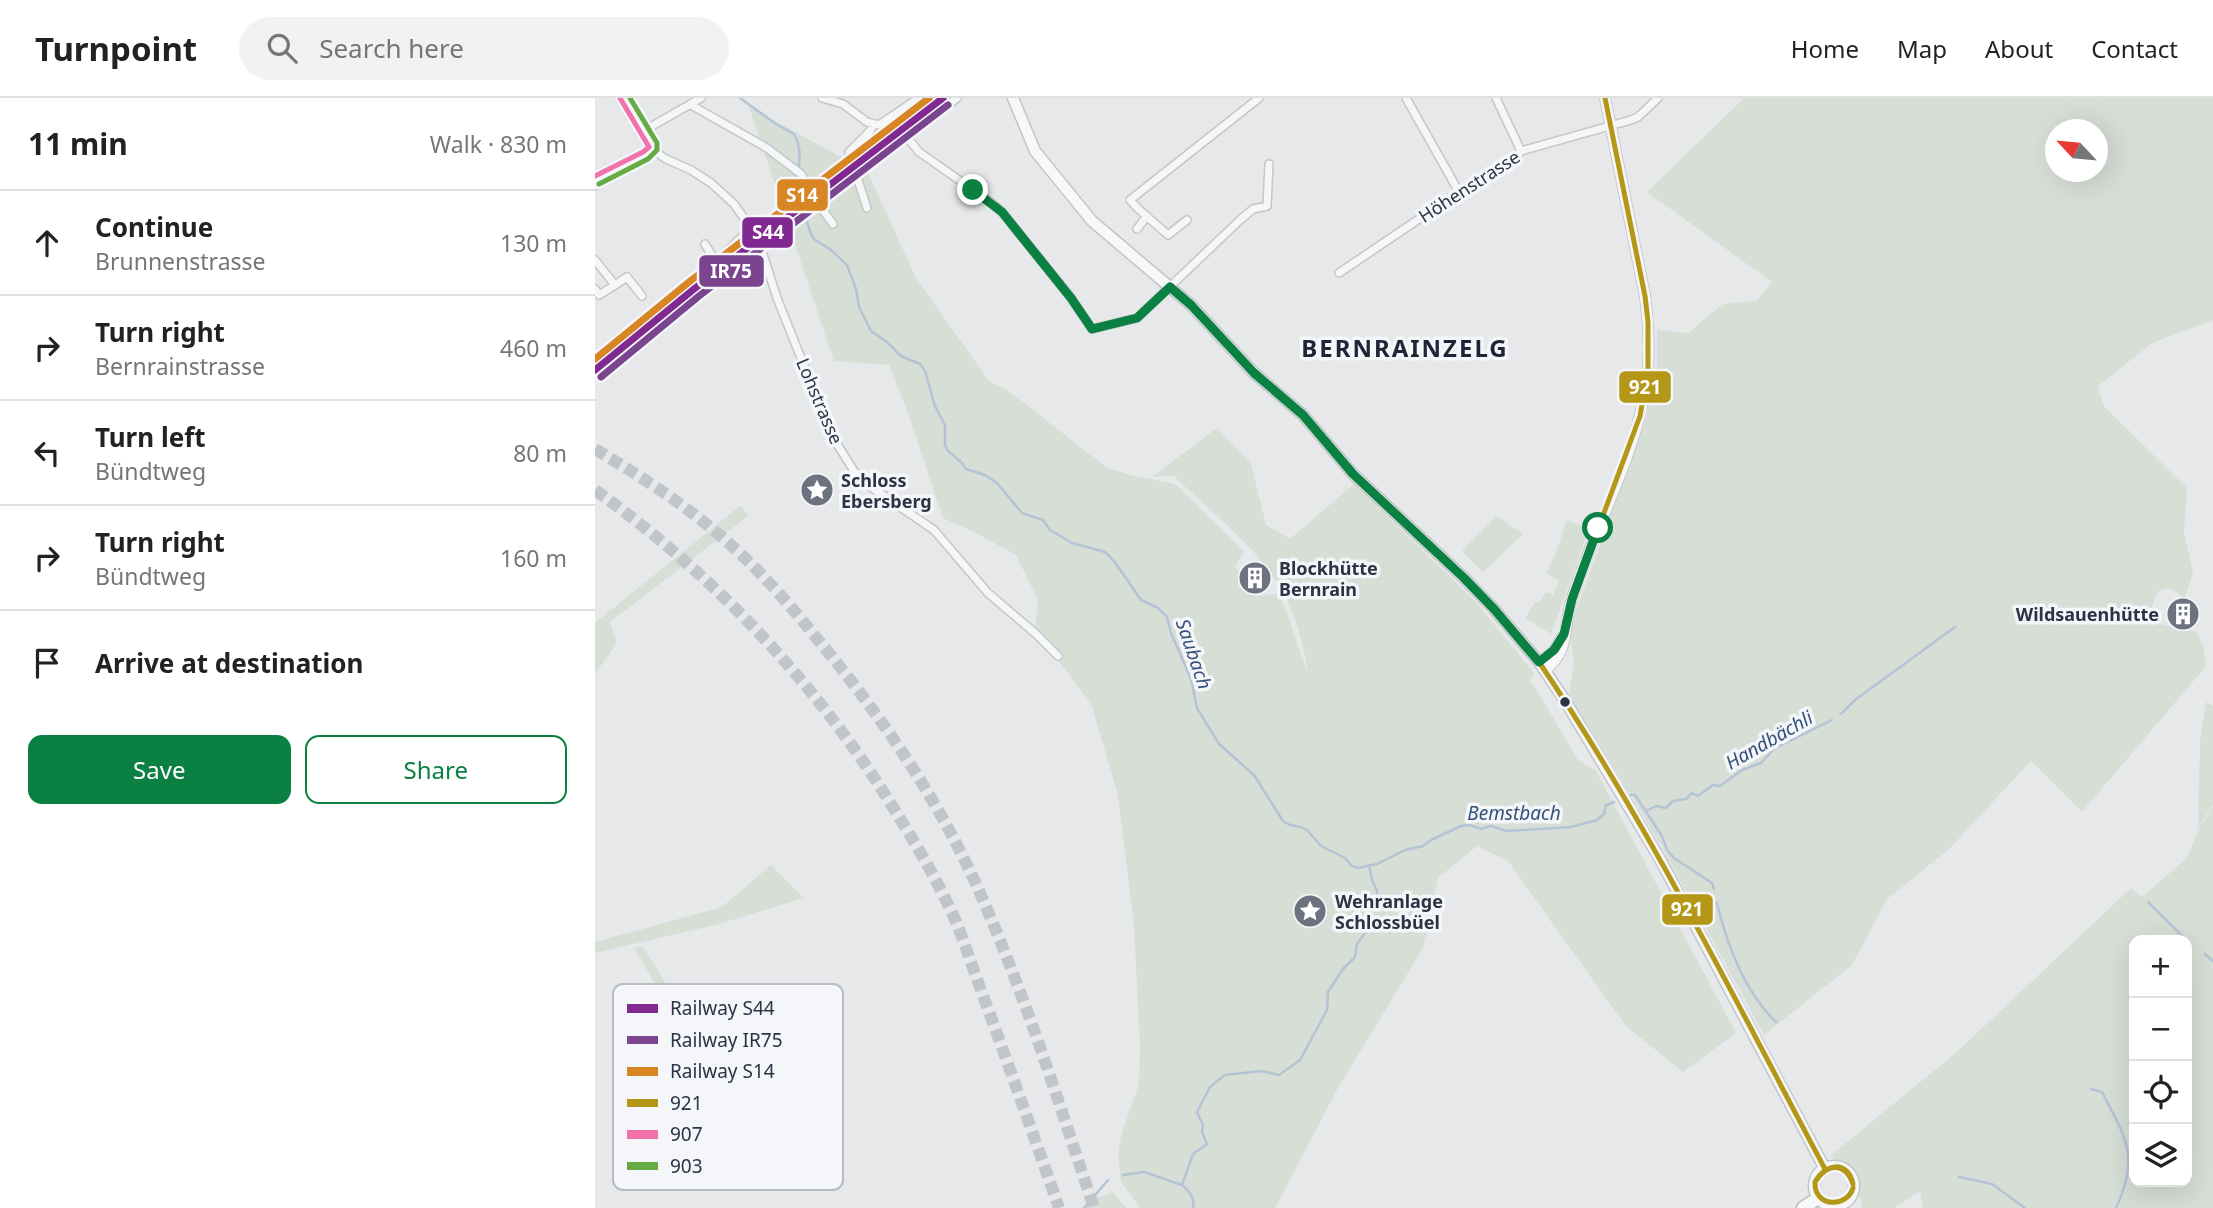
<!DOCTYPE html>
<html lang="en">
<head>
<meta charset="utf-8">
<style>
  :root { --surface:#fff; --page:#f2f2f2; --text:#222; --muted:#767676; --line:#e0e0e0; --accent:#0b8043 }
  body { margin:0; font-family:"Noto Sans",sans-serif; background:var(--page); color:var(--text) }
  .controls { position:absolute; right:21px; bottom:21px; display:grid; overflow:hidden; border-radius:14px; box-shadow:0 7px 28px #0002 }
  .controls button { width:63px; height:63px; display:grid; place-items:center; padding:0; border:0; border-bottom:2px solid var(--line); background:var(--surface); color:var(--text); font:35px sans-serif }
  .compass { position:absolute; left:1450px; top:21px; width:63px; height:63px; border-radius:50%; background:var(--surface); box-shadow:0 7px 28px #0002; rotate:296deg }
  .stop { position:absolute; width:21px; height:21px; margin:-16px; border:5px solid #0b8043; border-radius:50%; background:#fff }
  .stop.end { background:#0b8043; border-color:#fff; box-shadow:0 2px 7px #0008 }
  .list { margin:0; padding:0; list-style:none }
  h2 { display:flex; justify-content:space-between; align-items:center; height:91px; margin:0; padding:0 28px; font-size:30px }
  h2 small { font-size:23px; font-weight:400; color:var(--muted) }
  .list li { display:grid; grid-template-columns:46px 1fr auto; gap:21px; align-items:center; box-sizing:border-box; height:105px; padding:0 28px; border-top:2px solid var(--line) }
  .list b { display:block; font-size:26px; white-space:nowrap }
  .list p { margin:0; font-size:23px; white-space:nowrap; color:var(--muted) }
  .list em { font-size:23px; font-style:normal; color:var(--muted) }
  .actions { display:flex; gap:14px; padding:21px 28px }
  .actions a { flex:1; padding:16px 0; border:2px solid var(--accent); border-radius:14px; text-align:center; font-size:24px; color:var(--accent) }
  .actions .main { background:var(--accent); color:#fff }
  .icon { flex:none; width:38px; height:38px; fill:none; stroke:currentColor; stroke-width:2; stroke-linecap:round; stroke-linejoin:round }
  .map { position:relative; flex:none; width:1618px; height:1110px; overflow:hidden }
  header { display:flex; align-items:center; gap:42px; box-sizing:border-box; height:98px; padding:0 35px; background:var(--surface); border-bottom:2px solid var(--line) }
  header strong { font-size:33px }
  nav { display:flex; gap:38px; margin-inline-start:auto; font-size:24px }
  .search { width:490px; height:63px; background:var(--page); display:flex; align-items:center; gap:18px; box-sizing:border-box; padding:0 24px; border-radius:38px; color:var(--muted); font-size:26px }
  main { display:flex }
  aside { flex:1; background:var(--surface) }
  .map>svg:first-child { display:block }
  .green { fill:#d6ded6; fill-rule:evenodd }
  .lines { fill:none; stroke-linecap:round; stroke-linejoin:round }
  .stream { stroke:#b4c4d5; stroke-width:2.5 }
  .motorway-tunnel { stroke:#c1c4c9; stroke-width:12; stroke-dasharray:12 6; stroke-linecap:butt }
  .minor-casing { stroke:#c4c6c8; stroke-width:10 }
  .secondary-casing { stroke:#c4c6c8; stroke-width:12 }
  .primary-casing { stroke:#c2c5c8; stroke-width:13 }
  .motorway-casing { stroke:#b8bbbf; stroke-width:15 }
  .minor { stroke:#f5f6f7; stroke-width:7 }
  .secondary { stroke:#f8f8f8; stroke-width:10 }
  .primary { stroke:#f8f8f8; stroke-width:10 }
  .motorway { stroke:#f8f8f8; stroke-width:12 }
  .bus-1-casing { stroke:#f4f6f9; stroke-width:10 }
  .bus-2-casing { stroke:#f4f6f9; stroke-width:10 }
  .bus-3-casing { stroke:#f4f6f9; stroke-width:10 }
  .bus-1 { stroke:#b59718; stroke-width:5 }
  .bus-2 { stroke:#f171ab; stroke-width:5 }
  .bus-3 { stroke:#6a4; stroke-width:5 }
  .rail-1-casing { stroke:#f4f6f9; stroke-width:12 }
  .rail-2-casing { stroke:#f4f6f9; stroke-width:12 }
  .rail-3-casing { stroke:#f4f6f9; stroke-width:12 }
  .rail-1 { stroke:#812990; stroke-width:7 }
  .rail-2 { stroke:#7a448f; stroke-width:7 }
  .rail-3 { stroke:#d88623; stroke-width:7 }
  .route { stroke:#0b8043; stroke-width:9 }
  .bus-dot { fill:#2b3445; stroke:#f4f6f9; stroke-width:2.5 }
  .labels { text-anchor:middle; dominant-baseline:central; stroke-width:7; stroke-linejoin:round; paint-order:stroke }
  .street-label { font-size:18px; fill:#2b3445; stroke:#f4f6f9 }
  .poi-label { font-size:18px; font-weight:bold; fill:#2b3445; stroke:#f4f6f9; text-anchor:start }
  .water-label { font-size:19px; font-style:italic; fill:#34527a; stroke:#f4f6f9 }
  .district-label { font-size:24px; font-weight:bold; letter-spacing:2px; fill:#1d2536; stroke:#f4f6f9 }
  .key { fill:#f4f6f9; stroke:#b8bcc3; stroke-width:2 }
  .key-label { font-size:19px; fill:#2b3445 }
  .line-badge { stroke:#f4f6f9; stroke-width:2.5 }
  .badge-label { font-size:19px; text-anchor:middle; font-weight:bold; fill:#fff }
</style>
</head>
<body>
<header>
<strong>Turnpoint</strong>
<div class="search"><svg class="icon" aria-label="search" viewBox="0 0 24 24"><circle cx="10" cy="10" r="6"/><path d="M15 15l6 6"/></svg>Search here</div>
<nav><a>Home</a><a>Map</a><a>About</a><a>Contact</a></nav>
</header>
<main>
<aside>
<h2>11 min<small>Walk · 830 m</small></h2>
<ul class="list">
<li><svg class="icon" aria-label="ahead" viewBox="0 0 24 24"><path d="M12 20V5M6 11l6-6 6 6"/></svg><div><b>Continue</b><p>Brunnenstrasse</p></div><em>130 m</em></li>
<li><svg class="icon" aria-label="right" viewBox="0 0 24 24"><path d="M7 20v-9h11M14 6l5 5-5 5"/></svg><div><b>Turn right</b><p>Bernrainstrasse</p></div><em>460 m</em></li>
<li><svg class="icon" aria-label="left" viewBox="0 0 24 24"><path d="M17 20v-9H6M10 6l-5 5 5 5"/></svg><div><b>Turn left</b><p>Bündtweg</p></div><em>80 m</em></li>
<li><svg class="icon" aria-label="right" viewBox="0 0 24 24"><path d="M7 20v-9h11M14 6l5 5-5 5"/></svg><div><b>Turn right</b><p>Bündtweg</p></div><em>160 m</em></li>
<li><svg class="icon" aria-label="arrive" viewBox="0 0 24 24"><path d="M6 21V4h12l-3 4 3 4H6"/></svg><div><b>Arrive at destination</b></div></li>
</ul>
<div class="actions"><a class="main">Save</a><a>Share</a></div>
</aside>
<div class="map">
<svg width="1618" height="1110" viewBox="0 0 1618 1110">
  <rect width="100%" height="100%" fill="#e6e8ea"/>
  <path class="green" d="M1149 0H1618V222L1557 245 1503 288 1508 307 1592 390 1589 434 1598 475 1590 500 1578 492 1570 490 1562 494 1552 523 1602 534 1608 548 1611 568 1487 714 1436 663 1354 751 1292 801 1257 867 1169 937 1067 749 974 597 979 564 974 532 1051 320 1062 281V232L1093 235 1128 206 1161 203 1177 184 1052 94ZM1461 32H1503V74H1461Z
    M154 9 272 73 321 180 394 283 415 294 511 369 535 377 580 386 649 453 640 469 661 498 684 496C696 522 702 549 713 575 710 552 700 513 687 492 662 449 615 413 579 378L557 379 622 330 656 366 671 427 695 441 759 386 879 502 939 575 935 584 940 589 983 662 1001 673 1141 935 1088 974 1030 927 913 763 882 748 843 780 828 850 743 990 680 1110H545L526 1084 523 1056 527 1034 544 986 545 948 539 827 523 697 496 605 440 532 443 502 421 457 377 433 348 420 313 315 294 267 239 263Z
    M146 407 153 418 15 524 22 545 0 576V525Z
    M902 418 928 436 888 474 867 453Z
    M972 422 994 431 956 536 930 520 940 504 944 505 951 494 958 497 964 483 951 475 959 460Z
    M1611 604 1618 608V707L1603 729 1605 644Z
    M1618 709V1110H1328L1325 1093 1299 1110H1268L1266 1108 1267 1101 1263 1098 1259 1076 1235 1058 1363 953 1536 790 1547 799 1592 760 1605 728ZM1539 842H1592V1084H1539Z
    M176 767 209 800 124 826 0 855V844L127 809Z
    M47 848 79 898 186 1082 179 1087 39 850Z
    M518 1094 531 1110H491L498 1101Z"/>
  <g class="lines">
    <path class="stream" d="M145 0 181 26 199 36C205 47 206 59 203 71
      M202 77 206 95 211 103 212 124 216 136 219 141 236 152 252 167 261 191 264 209 276 233 292 244 306 258 325 266 330 273 340 308 350 327V347L353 353 367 365 371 371 390 377 402 385 427 415 448 422 455 432 477 445 510 454 519 463 546 502 563 510 572 519 576 535 596 581 602 610 624 646 659 677 688 723 695 727 706 729 712 732 726 748 750 760 757 768 763 770 782 766 810 752 828 748 836 742 866 728 874 727 886 731 896 728 912 733 976 729 1002 722 1009 716 1011 707 1019 704
      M1246 616 1260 602 1360 529
      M1036 697H1040L1067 738 1072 752 1079 760 1117 785 1119 791
      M1051 713 1061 708 1071 710 1078 703 1091 701 1097 695 1103 698 1118 687 1125 688 1147 672 1166 665 1180 650 1237 622
      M1553 804 1591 842
      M1122 805C1132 847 1149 893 1181 924
      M1610 856 1618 863
      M1496 991 1507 994C1531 1040 1545 1059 1521 1110
      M528 1077 549 1074 587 1087 598 1056 612 1046 607 1034 608 1027 602 1014 615 989 630 977 667 973 684 977 705 962 732 912 733 894 748 871 760 859 762 846 775 828 777 813 782 802V793L777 782 774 767
      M1364 1079 1397 1086 1430 1110
      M587 1087C594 1092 600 1101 598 1110
      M489 1110 513 1082"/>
    <path class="motorway-tunnel" d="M0 351C45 378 91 407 130 442 165 472 195 507 224 543 293 626 353 716 394 816 435 912 466 1012 499 1110
      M0 392C123 480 226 590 304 719 325 753 346 789 362 826 373 854 382 883 393 911 417 977 441 1044 464 1110"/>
    <defs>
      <path id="minor" d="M25 0 54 49 71 61 96 72 116 85 139 106 156 130 165 147 182 200 216 285 242 346 259 373 273 387 339 432 393 495 441 536 463 558
        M227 0 248 6 272 24 284 27 324 0
        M362 0 312 39 324 54 397 105 407 114 476 200 497 231 542 220 645 122 658 111 672 108 674 66
        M811 0 864 94
        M901 0 926 53
        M96 7 172 50 206 76 222 104 238 126
        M45 35 106 0
        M284 58 312 39
        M0 78 48 54 54 49
        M0 88 23 69
        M272 110 254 54 275 33 279 26
        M592 122 573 137C560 125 546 115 535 102L664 0
        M542 131 552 118
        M110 146 121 164 156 130
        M0 162 20 187 4 197 0 191
        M744 175 864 94 922 58 926 53 1036 22 1043 19 1063 0
        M20 187 32 179 47 198"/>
      <path id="secondary" d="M944 564 959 553 967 539
        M950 572C977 551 967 530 977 500 999 431 1037 365 1050 294 1056 262 1054 229 1050 198L1010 0"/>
      <path id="primary" d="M418 0 440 53 497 123 596 207 659 275 708 317 758 376 869 480 899 511 944 564 969 601 1065 761 1230 1071
        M1219 1088a20 20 0 1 1 40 0a20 20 0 1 1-40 0Z"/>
      <path id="motorway" d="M1208 1110 1223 1100"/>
    </defs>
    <use href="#minor" class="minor-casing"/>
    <use href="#secondary" class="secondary-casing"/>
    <use href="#primary" class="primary-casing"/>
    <use href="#motorway" class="motorway-casing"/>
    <use href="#minor" class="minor"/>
    <use href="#secondary" class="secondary"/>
    <use href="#primary" class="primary"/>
    <use href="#motorway" class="motorway"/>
    <defs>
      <path id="bus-1" d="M1010 0 1050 198 1053 224V273L1045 318 977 501 969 536 959 553 944 564C1053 725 1139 900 1230 1071
        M1220 1084C1219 1110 1252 1110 1258 1090
        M1220 1084C1230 1065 1253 1062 1258 1086
        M1220 1084C1232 1065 1250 1064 1258 1086"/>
      <path id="bus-2" d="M25 0 54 49
        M0 78 48 54 54 49"/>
      <path id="bus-3" d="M4 86 53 61 62 52V45L35 0"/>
    </defs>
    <use href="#bus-1" class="bus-1-casing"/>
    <use href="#bus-2" class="bus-2-casing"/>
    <use href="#bus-3" class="bus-3-casing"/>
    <use href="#bus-1" class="bus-1"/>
    <use href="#bus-2" class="bus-2"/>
    <use href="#bus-3" class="bus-3"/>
    <defs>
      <path id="rail-1" d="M0 272 99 191 348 0"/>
      <path id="rail-2" d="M6 279 104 198 353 7"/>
      <path id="rail-3" d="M0 261 94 184 334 0"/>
    </defs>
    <use href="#rail-1" class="rail-1-casing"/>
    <use href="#rail-2" class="rail-2-casing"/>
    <use href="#rail-3" class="rail-3-casing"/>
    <use href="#rail-1" class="rail-1"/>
    <use href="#rail-2" class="rail-2"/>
    <use href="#rail-3" class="rail-3"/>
  </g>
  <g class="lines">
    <path class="route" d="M378 92 407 114 476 200 497 231 542 220 575 189 596 207 659 275 708 317 758 376 869 480 899 511 944 564 959 552 969 536 977 501 1003 430"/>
  </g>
  <defs>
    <symbol id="sight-disc" viewBox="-11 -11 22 22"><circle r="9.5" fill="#6c737f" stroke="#f4f6f9"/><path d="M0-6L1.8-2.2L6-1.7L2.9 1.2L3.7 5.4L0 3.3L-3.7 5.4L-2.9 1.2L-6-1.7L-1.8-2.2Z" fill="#fff"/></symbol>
    <symbol id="building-disc" viewBox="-11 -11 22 22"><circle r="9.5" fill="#6c737f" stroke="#f4f6f9"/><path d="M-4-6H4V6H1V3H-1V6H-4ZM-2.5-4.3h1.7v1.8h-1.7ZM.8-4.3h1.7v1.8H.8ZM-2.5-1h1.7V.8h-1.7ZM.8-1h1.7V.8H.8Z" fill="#fff"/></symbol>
  </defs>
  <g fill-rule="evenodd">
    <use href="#sight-disc" x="203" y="373" width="38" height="38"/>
    <use href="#building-disc" x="641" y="461" width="38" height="38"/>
    <use href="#building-disc" x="1569" y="497" width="38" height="38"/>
    <use href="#sight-disc" x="696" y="794" width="38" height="38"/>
  </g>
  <circle class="bus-dot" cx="970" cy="604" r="6"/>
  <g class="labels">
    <g class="street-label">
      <text transform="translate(874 88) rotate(-33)">Höhenstrasse</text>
      <text transform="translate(225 303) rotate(67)">Lohstrasse</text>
    </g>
    <g class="poi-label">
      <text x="246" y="382">Schloss<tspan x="246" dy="21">Ebersberg</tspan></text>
      <text x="684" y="470">Blockhütte<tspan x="684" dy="21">Bernrain</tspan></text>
      <text x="1564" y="516" text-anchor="end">Wildsauenhütte</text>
      <text x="740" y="803">Wehranlage<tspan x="740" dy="21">Schlossbüel</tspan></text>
    </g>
    <g class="water-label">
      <text transform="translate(599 556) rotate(71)">Saubach</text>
      <text transform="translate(1174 642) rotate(-30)">Handbächli</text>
      <text x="919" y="715">Bemstbach</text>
    </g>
    <g class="district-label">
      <text x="810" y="249">BERNRAINZELG</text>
    </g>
  </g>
  <rect x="18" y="886" width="230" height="206" rx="10" class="key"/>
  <rect x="32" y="906" width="31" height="9" fill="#812990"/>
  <rect x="32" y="938" width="31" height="8" fill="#7a448f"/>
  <rect x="32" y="969" width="31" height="9" fill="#d88623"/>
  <rect x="32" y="1001" width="31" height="8" fill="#b59718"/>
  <rect x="32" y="1032" width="31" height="9" fill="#f171ab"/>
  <rect x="32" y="1064" width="31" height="8" fill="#6a4"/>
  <g class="key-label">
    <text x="75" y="917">Railway S44</text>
    <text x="75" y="949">Railway IR75</text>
    <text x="75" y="980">Railway S14</text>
    <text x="75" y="1012">921</text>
    <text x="75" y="1043">907</text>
    <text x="75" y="1075">903</text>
  </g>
  <g class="line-badge">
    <rect x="181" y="80" width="53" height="34" rx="7" fill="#d88623"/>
    <rect x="146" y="118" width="53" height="33" rx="7" fill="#812990"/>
    <rect x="103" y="156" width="67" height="34" rx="7" fill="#7a448f"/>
    <rect x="1023" y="272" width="54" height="34" rx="7" fill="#b59718"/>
    <rect x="1066" y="795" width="53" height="33" rx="7" fill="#b59718"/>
  </g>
  <g class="badge-label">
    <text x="207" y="104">S14</text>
    <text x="173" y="141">S44</text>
    <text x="136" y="180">IR75</text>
    <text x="1050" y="296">921</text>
    <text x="1092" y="818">921</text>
  </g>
</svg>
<div class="controls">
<button>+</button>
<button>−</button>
<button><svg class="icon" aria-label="locate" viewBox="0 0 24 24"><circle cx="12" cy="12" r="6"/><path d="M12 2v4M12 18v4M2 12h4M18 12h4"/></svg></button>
<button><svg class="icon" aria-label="layers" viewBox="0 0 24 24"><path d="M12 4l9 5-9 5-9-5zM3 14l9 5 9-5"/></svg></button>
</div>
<svg class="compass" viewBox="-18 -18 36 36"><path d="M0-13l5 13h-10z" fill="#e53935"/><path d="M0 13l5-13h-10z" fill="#767676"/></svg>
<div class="stop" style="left:1003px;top:430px"></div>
<div class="stop end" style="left:378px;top:92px"></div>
</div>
</main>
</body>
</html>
